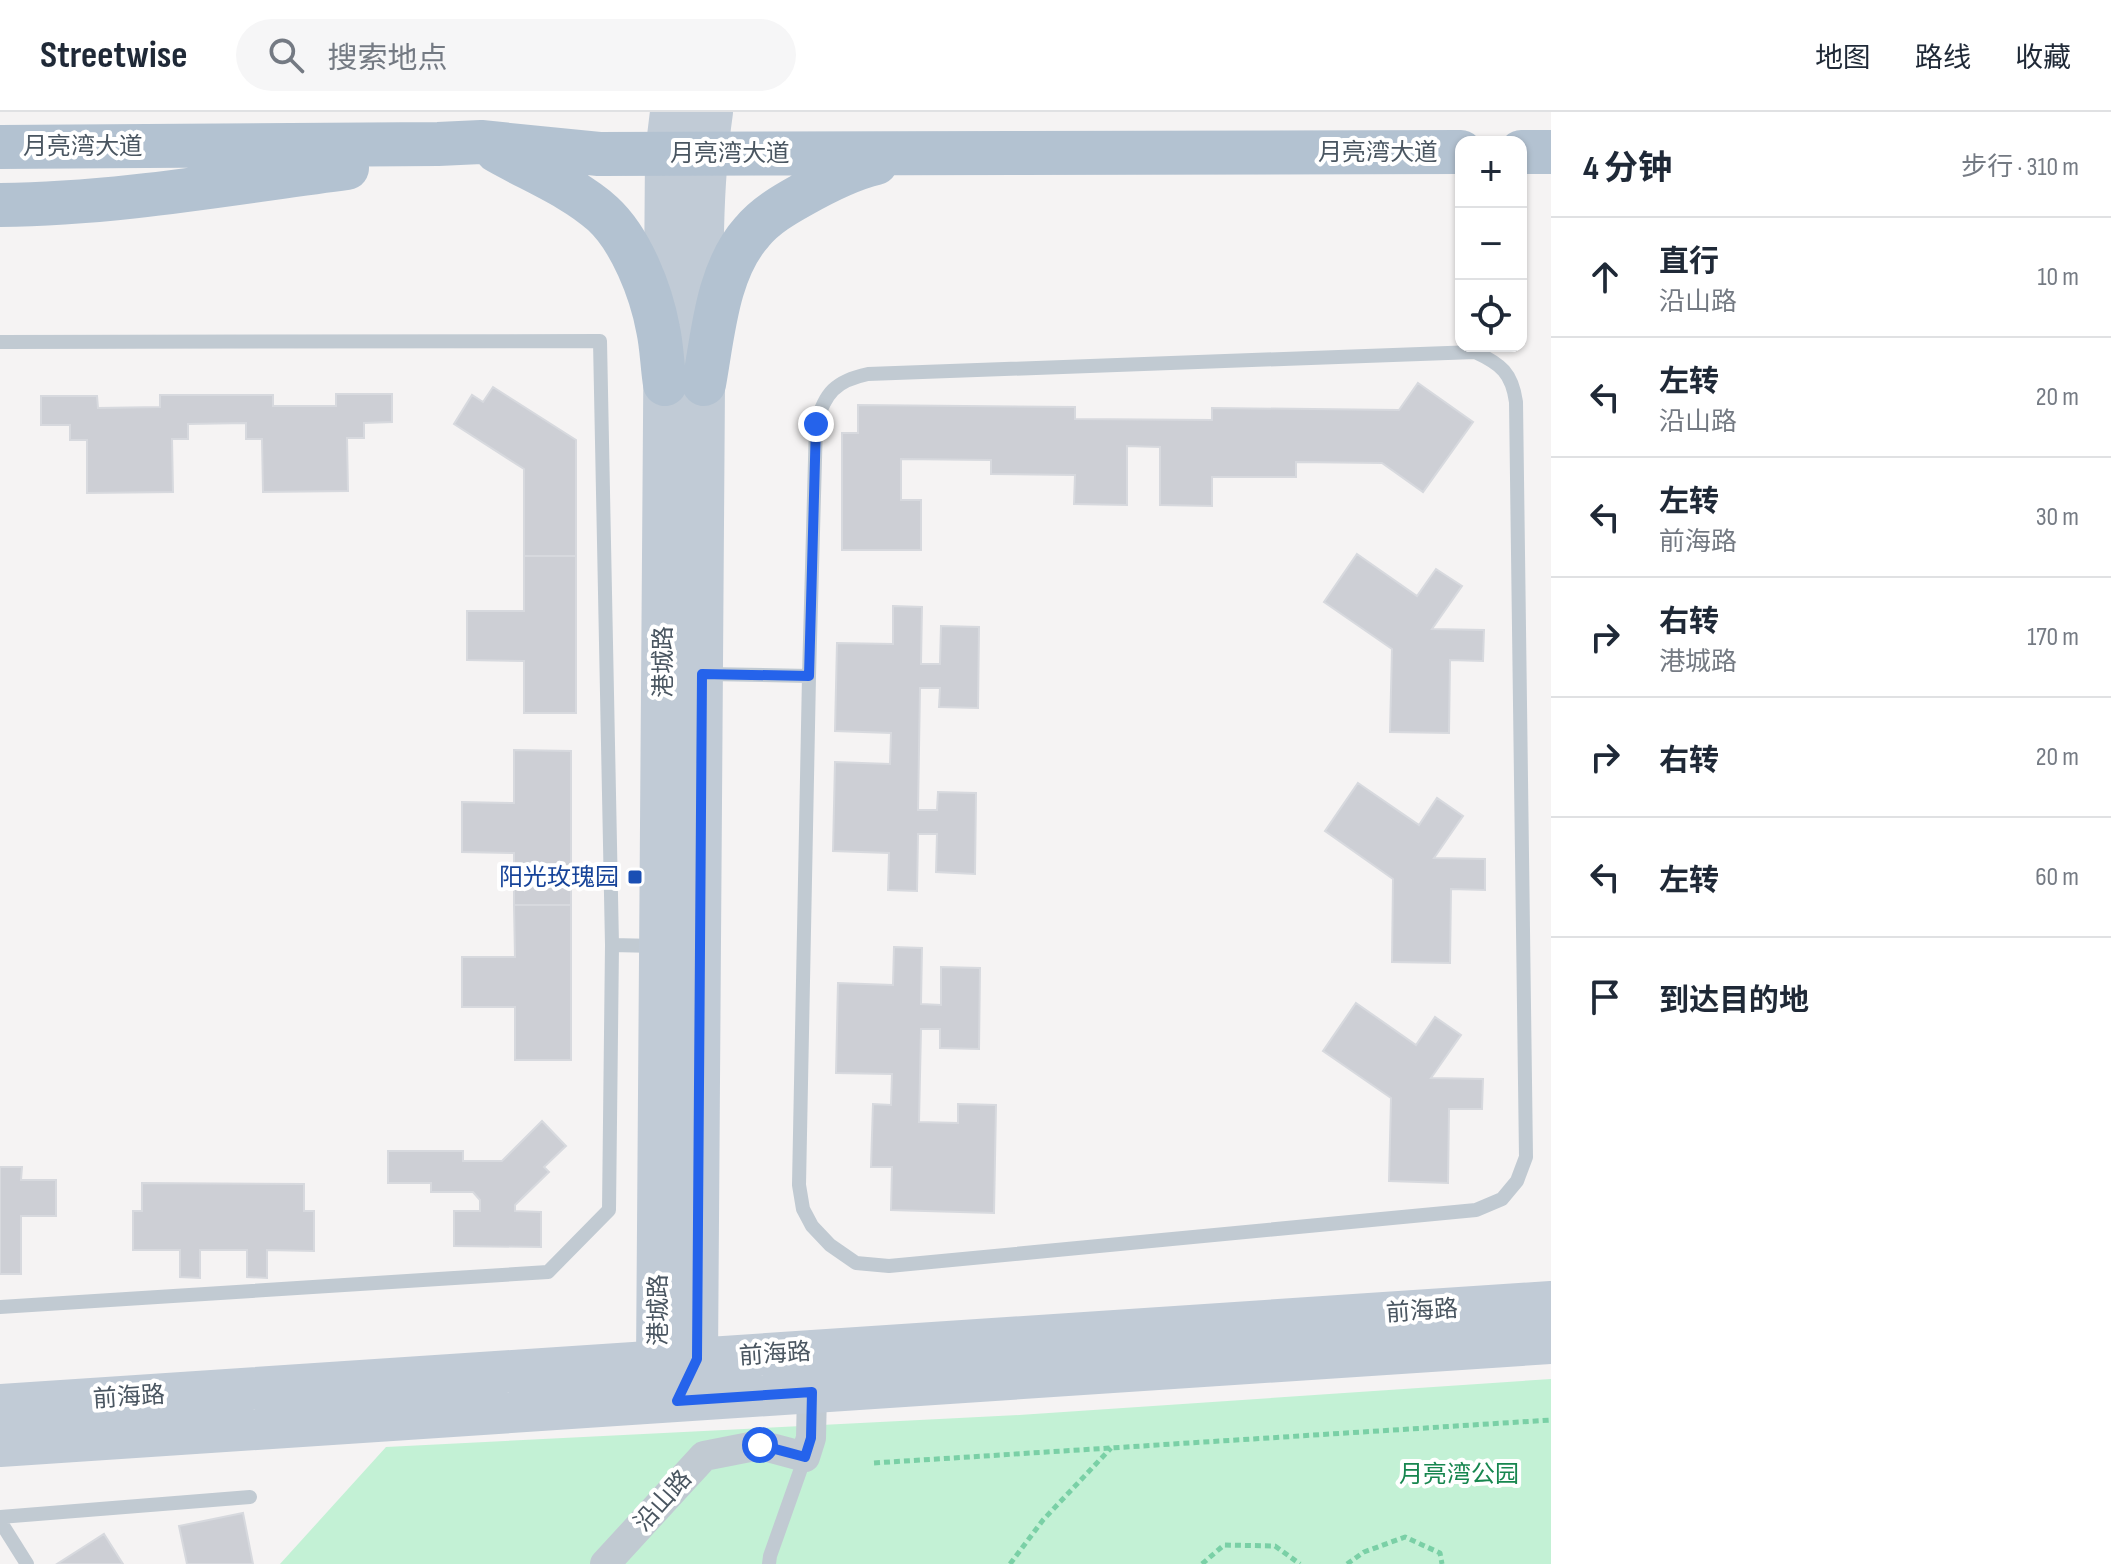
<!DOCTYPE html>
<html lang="zh">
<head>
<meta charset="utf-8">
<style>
  :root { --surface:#fff; --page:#f6f6f7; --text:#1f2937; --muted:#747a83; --line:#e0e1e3 }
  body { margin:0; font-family:"Sofia Sans Condensed","Noto Sans SC",sans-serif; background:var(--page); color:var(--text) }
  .controls { position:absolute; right:24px; top:24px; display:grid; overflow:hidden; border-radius:16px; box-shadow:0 2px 6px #0004 }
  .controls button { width:72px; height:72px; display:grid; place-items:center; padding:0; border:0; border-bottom:2px solid var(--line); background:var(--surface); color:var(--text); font:40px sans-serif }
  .stop { position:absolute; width:24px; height:24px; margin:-18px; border:6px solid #2563eb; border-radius:50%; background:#fff }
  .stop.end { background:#2563eb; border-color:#fff; box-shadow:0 2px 8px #0008 }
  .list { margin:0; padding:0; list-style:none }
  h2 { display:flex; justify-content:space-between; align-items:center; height:104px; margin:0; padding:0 32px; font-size:34px }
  h2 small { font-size:26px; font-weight:400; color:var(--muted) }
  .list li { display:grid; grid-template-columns:52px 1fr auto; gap:24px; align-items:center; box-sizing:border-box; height:120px; padding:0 32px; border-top:2px solid var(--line) }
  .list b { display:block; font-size:30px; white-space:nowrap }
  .list p { margin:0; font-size:26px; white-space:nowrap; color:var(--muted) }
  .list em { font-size:26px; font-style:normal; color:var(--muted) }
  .icon { flex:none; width:44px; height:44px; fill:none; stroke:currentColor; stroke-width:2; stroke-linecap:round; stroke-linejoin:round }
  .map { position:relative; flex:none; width:1551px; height:1452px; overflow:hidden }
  header { display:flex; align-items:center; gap:48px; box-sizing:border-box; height:112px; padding:0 40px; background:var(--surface); border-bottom:2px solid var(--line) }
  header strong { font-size:38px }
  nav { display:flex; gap:44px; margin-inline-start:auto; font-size:28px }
  .search { width:560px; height:72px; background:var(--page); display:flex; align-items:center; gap:20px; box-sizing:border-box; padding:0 28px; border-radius:44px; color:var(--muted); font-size:30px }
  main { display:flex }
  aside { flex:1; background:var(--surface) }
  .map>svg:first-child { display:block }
  .green { fill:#c3f1d5 }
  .building { fill:#cdcfd5; stroke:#d7d9de; stroke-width:2 }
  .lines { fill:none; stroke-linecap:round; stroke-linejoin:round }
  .path { stroke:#7ad0a6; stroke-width:5; stroke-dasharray:6 4; stroke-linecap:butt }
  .lane { stroke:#c1cad2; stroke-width:14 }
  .street { stroke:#c1cad2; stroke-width:30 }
  .secondary { stroke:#c1cbd6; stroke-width:42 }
  .primary { stroke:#b3c2d1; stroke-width:44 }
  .route { stroke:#2563eb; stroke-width:10 }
  .transit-dot { fill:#1a4fb4; stroke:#fff; stroke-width:3 }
  .labels { text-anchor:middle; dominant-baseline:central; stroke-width:8; stroke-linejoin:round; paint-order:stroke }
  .street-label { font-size:24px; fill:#4a5661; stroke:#fff }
  .transit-label { font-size:24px; fill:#164399; stroke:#fff; text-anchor:end }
  .park-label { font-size:24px; fill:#17864f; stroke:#fff }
</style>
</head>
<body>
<header>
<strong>Streetwise</strong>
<div class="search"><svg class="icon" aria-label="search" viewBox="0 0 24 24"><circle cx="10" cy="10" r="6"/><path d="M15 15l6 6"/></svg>搜索地点</div>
<nav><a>地图</a><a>路线</a><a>收藏</a></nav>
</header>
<main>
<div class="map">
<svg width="1551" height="1452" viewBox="0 0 1551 1452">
  <rect width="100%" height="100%" fill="#f5f3f3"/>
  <path class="green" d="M1551 1267V1452H280L386 1335 1019 1303Z"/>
  <path class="building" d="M1418 271 1473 310 1423 380 1382 351 1296 350V365H1212V394L1160 393V335L1127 334V393L1074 392 1075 363 991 362V348L901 347V388H921V438H842V321H858V293L1075 295V307L1212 308V296L1399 298Z
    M493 275 576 328V444H524V357L454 312 472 283 483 290Z
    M336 282H392V310L364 311V326H347L348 379 263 380 262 327H246V311L188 312V327H172L173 380 87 381V328H70V313H41V284H97L98 296 160 295V283H273V294H336Z
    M1357 442 1417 484 1436 457 1462 474 1432 517 1484 518 1483 549 1450 548 1449 621 1390 620 1392 537 1324 490Z
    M524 444H576V601H524V549L467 548V499H524Z
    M893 494 922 495 921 552H940L941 514 979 515 978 596 939 595 940 576H920L918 698H937L938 680 976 681 975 762 936 760 937 722H918L917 779 888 778 889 741 833 739 835 650 890 652 891 621 835 619 837 531 893 532Z
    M514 638 571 639V793H514V741L462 740V690L514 691Z
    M1358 671 1419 713 1437 686 1463 704 1434 746 1485 747V778L1451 777 1450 851 1392 850 1393 767 1325 719Z
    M514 793H571V948H515V895H462V845H515Z
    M894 835 922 836 921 892 941 893V855L980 856 979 937 940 936V917H921L919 1010 958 1011V992L996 993 994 1101 891 1098 892 1055H871L873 992 891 993 892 962 836 961 838 871 893 873Z
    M1356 891 1416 933 1435 905 1461 923 1431 966 1483 967 1482 997H1449L1448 1071 1389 1069 1391 986 1323 939Z
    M542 1009 566 1034 544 1055 549 1060 515 1093V1099L541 1100V1135L454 1134V1099H480V1088L473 1080H431V1071H388V1039H463V1049H502Z
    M0 1055H22L21 1068H56V1104H21V1162H0Z
    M142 1071 304 1072V1099H314V1139L267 1138V1166L247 1165V1138H200V1166L180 1165V1138H133V1099H142Z
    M243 1401 253 1452H187L179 1414Z
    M104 1422 123 1452H57Z"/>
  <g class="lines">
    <path class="path" d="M874 1351 1551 1308
      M1010 1452 1043 1408 1111 1336
      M1202 1452 1224 1433 1275 1434 1300 1452
      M1347 1452 1364 1440 1405 1425 1440 1441 1442 1452"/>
    <path class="lane" d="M0 230 600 229 612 833 609 1098 548 1160 0 1195
      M707 562 809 564 799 1073 803 1097 812 1114 830 1133 856 1151 889 1154 1476 1098 1502 1087 1517 1069 1526 1045 1516 290C1512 261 1501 252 1475 240L868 262C835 269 825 281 816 312L809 564
      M612 833 656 834
      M0 1405 250 1385
      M0 1409 27 1452
      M769 1452 770 1444 805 1345"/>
    <path class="street" d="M605 1452 704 1344 760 1333 805 1345 811 1326 812 1280"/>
    <path class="secondary" d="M684 1273 697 1247 704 272C703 182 699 90 712 0
      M669 1274 657 1250 666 41 671 0
      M0 1293 1551 1190
      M0 1334 1551 1231"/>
    <path class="primary" d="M0 35 438 32 481 30 599 42 1461 40
      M497 39C532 59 573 75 603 102 631 128 651 179 658 217 662 235 662 253 665 272
      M1521 40H1551
      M0 93C116 92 232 71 347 56
      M704 272C713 223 717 159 752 120 765 104 784 93 802 83 825 70 850 57 876 51"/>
  </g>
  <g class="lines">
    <path class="route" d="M760 1333 805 1345 811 1326 812 1280 677 1289 697 1247 702 562 809 564 816 312"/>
  </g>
  <rect class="transit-dot" x="627" y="757" width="16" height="16" rx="4"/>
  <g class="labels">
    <g class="street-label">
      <text x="83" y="34">月亮湾大道</text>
      <text x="1378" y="40">月亮湾大道</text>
      <text x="730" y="41">月亮湾大道</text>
      <text transform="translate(663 550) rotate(-90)">港城路</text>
      <text transform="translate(658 1198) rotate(-90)">港城路</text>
      <text transform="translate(1422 1199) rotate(-4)">前海路</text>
      <text transform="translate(775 1242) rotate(-4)">前海路</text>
      <text transform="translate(129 1285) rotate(-4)">前海路</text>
      <text transform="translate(663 1389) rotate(-48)">沿山路</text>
    </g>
    <g class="transit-label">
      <text x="619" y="765">阳光玫瑰园</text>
    </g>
    <g class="park-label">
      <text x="1459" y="1362">月亮湾公园</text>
    </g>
  </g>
</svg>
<div class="controls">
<button>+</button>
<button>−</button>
<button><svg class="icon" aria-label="locate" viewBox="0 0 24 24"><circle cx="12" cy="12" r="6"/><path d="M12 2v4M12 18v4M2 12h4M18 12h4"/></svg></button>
</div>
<div class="stop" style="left:760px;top:1333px"></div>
<div class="stop end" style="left:816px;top:312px"></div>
</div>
<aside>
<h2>4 分钟<small>步行 · 310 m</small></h2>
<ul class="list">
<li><svg class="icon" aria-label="ahead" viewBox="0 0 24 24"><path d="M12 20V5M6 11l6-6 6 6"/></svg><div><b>直行</b><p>沿山路</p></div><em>10 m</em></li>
<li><svg class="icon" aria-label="left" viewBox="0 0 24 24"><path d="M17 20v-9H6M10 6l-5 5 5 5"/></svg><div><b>左转</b><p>沿山路</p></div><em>20 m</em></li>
<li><svg class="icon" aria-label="left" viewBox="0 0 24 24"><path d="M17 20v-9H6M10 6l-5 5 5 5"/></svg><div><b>左转</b><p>前海路</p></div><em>30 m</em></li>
<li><svg class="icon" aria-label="right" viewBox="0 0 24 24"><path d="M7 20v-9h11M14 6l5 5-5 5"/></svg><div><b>右转</b><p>港城路</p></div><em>170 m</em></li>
<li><svg class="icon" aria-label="right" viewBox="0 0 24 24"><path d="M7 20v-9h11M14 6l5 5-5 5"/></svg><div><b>右转</b></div><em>20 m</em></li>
<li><svg class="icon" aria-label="left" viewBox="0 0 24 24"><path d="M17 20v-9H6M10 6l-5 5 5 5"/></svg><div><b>左转</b></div><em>60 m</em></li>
<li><svg class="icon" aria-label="arrive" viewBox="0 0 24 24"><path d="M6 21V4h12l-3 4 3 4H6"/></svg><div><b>到达目的地</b></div></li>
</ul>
</aside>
</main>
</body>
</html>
